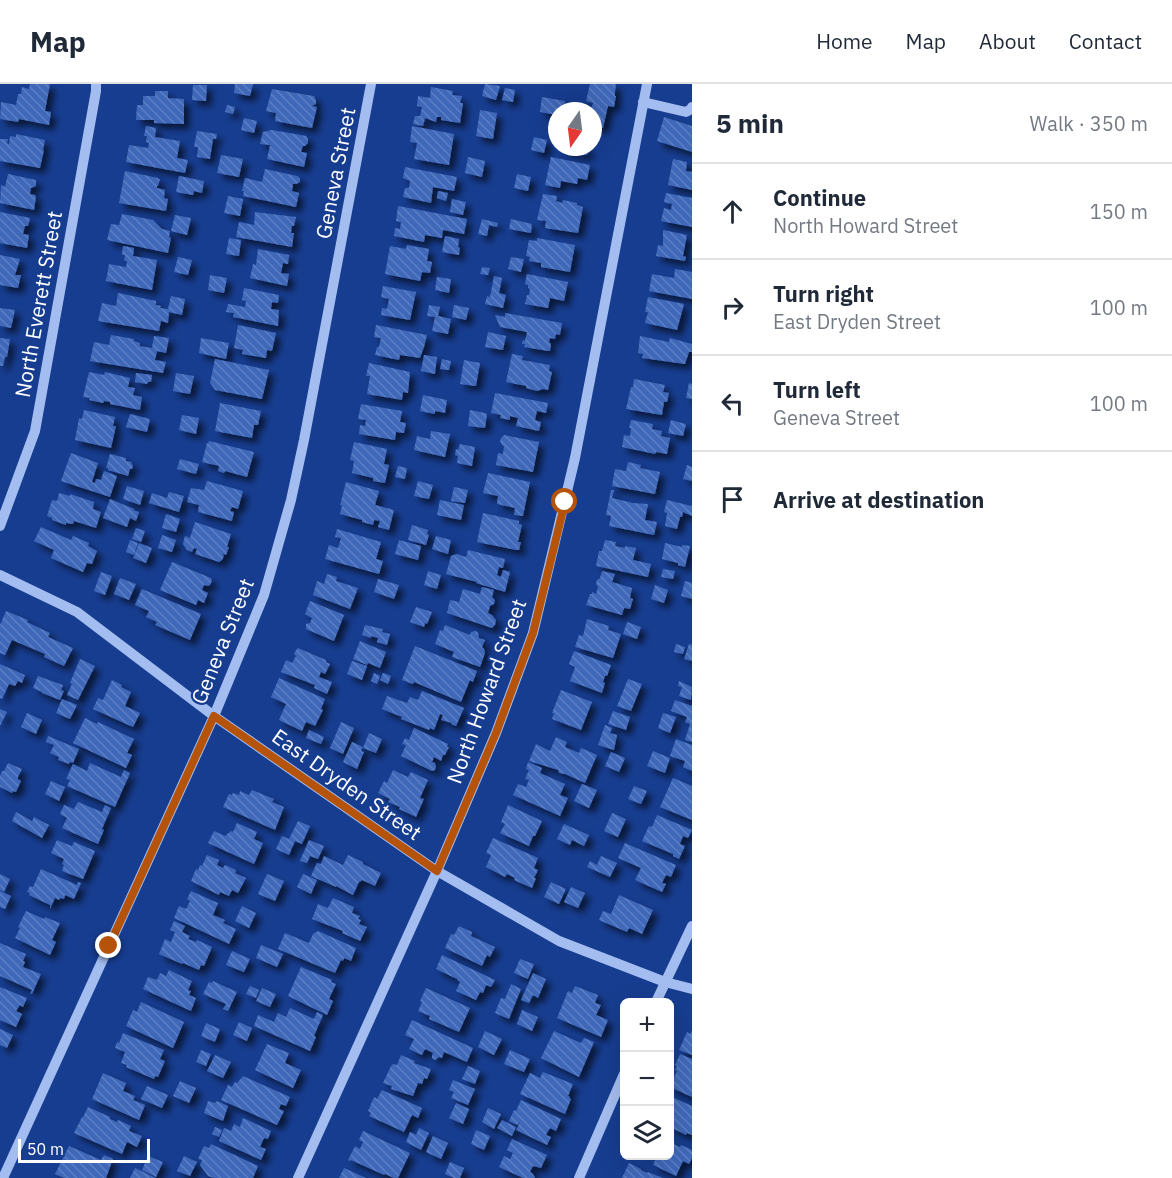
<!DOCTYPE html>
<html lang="en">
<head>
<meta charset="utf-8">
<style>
  :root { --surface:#fff; --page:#f6f6f7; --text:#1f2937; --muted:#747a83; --line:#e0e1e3 }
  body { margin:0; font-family:"IBM Plex Sans",sans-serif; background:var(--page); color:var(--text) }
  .controls { position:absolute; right:18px; bottom:18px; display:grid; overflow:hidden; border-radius:9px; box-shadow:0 6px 24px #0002 }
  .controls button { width:54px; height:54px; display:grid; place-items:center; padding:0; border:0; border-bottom:2px solid var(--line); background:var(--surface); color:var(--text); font:30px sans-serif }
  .compass { position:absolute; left:548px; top:18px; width:54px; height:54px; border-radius:50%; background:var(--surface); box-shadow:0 6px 24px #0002; rotate:194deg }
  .scale { position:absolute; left:18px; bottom:15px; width:132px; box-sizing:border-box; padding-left:6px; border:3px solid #fff; border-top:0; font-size:16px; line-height:21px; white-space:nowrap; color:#fff; -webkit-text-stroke:4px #173d90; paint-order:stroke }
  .stop { position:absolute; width:18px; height:18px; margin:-14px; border:4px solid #b45309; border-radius:50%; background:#fff }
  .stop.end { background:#b45309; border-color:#fff; box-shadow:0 2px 6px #0008 }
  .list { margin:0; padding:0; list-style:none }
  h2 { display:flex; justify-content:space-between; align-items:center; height:78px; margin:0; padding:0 24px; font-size:26px }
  h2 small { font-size:20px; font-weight:400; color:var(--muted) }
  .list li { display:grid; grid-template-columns:39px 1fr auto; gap:18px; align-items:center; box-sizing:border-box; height:96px; padding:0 24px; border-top:2px solid var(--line) }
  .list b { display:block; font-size:22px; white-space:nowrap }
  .list p { margin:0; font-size:20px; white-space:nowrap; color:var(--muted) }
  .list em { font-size:20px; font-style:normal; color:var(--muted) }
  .icon { flex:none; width:33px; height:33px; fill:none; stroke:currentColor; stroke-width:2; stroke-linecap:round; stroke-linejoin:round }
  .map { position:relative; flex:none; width:692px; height:1094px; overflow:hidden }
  header { display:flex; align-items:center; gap:36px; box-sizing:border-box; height:84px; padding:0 30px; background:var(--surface); border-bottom:2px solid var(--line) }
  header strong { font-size:28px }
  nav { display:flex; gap:33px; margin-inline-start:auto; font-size:21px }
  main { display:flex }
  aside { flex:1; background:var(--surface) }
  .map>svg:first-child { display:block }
  .building { fill:url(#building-back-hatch); filter:url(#shadow) }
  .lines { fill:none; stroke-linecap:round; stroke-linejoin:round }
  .minor { stroke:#a4bdf0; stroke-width:10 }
  .route { stroke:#b45309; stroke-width:8 }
  .labels { text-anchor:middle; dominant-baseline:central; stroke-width:4.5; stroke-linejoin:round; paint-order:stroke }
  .street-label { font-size:21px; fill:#fff; stroke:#173d90 }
</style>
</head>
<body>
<header>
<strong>Map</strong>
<nav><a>Home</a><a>Map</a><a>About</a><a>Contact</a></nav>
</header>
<main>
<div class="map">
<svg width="692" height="1094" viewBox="0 0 692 1094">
  <defs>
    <pattern id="building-back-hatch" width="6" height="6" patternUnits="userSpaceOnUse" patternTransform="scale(1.5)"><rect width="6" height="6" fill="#3f67b9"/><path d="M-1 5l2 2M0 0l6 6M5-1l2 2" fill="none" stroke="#5c7ec4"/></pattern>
    <filter id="shadow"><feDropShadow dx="5.5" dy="5.5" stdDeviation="3" flood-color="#0009"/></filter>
  </defs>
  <rect width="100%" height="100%" fill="#173d90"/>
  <path class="building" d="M30 0H50L45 27 51 28 49 41 19 35 18 38 0 35 1 18 16 21 18 10H21L22 3 29 5Z
    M235 0H253L250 12 234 9Z
    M485 0 500 2 496 16 482 12Z
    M590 0H616L615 8V12H616L614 23 608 22 603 44 593 42V27H591V25L593 19 586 17Z
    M193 1H207L206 17 192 16Z
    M431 3 453 7 452 11 462 12 460 19H463L460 39 441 36V33H437L436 38 425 34 423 42 413 40 415 32H420L422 23 417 22 418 12 430 14Z
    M505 4 515 6 513 18 502 16Z
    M272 5 314 12 316 16V20L312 22 317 23 312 44 275 37 276 29 266 27Z
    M155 7H168V14L184 15V40L154 39V36H136L137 21H143V12H155Z
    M542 13 565 17 564 27H557V31L540 28Z
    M227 21 235 23 233 30 225 28Z
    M480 26 497 29 493 55 476 52Z
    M664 33 692 42V68L657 57Z
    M244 34 257 37 254 49 241 46Z
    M146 42 156 44 155 53 180 57 177 74 188 76 185 89 126 78 129 61 148 64 149 59 146 58 147 52H144Z
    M412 42 454 50 449 81 414 75 417 59 410 58Z
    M272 46 306 52 308 55V59L305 62H303L301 68 307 69 304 83 267 75 270 61 260 60 263 48Z
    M197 47 217 50 216 55H213L210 75 197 73 198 63H194Z
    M16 50 45 56 43 66H44L40 84 0 77V55H8L7 59 9 60 10 52 16 53Z
    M534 53 547 56 544 69 531 66Z
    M562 63H589L587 71 561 67Z
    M221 71 243 75 239 93 217 89Z
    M468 73 485 77 482 93 465 89Z
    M551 73 590 81 587 96 578 94 577 100 561 97 560 104 545 101Z
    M673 75 687 78 686 87 692 88V106L668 101Z
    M405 83 457 93 454 107 433 103 431 119 403 113 405 104H409L410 97 403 94Z
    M265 85 297 92 300 94V98L296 100H293L292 107 299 109 296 123 243 112 244 107H242L245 94 262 98Z
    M125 87 158 94V95H160L158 102H157V104L165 106 164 114 168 115 166 127 119 119Z
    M8 90 36 96V102L31 104 30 110 35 111 36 113 34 126 0 119 1 101 5 103Z
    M517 90 531 93 528 107 514 104Z
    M179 92 204 97 202 109 194 107 193 111 176 108Z
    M438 107 448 109 446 117 437 114Z
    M666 109 692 114V143L661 137 664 124 671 126 672 120 664 118Z
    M543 110 557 112 556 117 562 119 563 116 577 119V121L583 123 578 149 545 144 546 137 537 136Z
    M228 112 243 115 240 132 224 129Z
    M452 115 466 118 463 131 450 128Z
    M398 122 467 135 464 150 443 146 442 154 425 151 424 158 394 152 395 144 400 145 401 138 396 137Z
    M0 128 30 134 28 142H25L23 150 29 151 27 164 0 159Z
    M255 128 296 133 294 142H292L291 149H294L292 163 236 153 239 138 254 141Z
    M122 130 153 136 162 145 170 147 169 153 171 154 168 169 107 156 111 140 119 141Z
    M175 131 191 134 187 151 171 147Z
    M482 135 498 139 497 143 489 141 487 152 478 150Z
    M511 135 532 140 531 149 509 145Z
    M663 146 687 151 683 172 686 173 685 177 656 172 658 161 663 162Z
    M445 152 459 155 458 163 460 164 459 171 442 168Z
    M229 154 241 156 239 172 226 170Z
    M537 154 575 161 570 188 541 183V179L529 177 530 173 526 172 529 156 537 157Z
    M407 161 429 165 427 177 432 178 430 189 422 188 420 197 385 190 390 162 406 165Z
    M123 162 134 164 133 172 157 176 152 206 106 197 109 180 126 183 127 177H124L125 171H122Z
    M258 165 289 171 288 180 283 179 281 189 289 190 287 202 250 194 253 180 256 181Z
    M0 171 20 175 15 191H21L18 204 0 201Z
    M178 173 192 176 188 191 174 188Z
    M511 173 524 175 521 188 508 185Z
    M482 183 490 184 488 191 480 190Z
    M675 185 692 188V215L649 207 652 190 674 194Z
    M527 190 568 198 564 217 550 214 548 224 525 220 527 211H529L530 205 528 204V201L525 200Z
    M210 191 227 194 224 209 208 206Z
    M494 192 502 194 499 209 506 211 503 224 485 220 487 212 490 213Z
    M437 193 451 195 449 209 435 206Z
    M383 202 416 208 410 236 381 231 382 224 387 225 389 215 381 213Z
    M244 204 279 211 278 219 272 218 271 225 279 226 278 242 233 233 234 229 226 228 228 220 245 223 246 217 242 216Z
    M118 209 156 217V221L161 222 160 224 168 225 171 212 185 215 182 231 169 228 168 239 161 237 159 247 98 237 102 219 116 222Z
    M648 213 684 220 677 246 645 239 648 228H645Z
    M429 221 440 223 438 232 451 235 448 250 432 247 435 233 427 232Z
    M454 221 469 224 466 236 452 233Z
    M0 224 15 226 11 244 0 242Z
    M505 229 562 239 560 251 556 250 555 255 550 254 549 258 551 260 550 267H548L524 263 525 260H522L523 256 525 257 527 248 500 243 495 231 505 233Z
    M238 241 276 249 272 267 267 266 266 274 242 270 243 266 234 264Z
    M376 241 427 251 424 263 420 274 400 271 399 276 375 271 377 263H379L381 254 374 253Z
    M488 248 506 252 503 266 485 263Z
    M111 251 134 255V257L140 259V262L152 264 154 252 169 254 166 269 157 267 155 276 166 278 163 289 90 277 94 258 109 261Z
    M640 252 669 258 670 254 692 260V268H689L685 280 642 274 643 270 638 269Z
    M0 254 10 255 7 273H5L3 282H0Z
    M201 254 229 259 226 275 199 269Z
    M512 270 523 272 522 276 550 281 549 287 552 288 548 306 543 305 537 307 526 304V302L506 298Z
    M424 271 437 273 435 290 421 287Z
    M215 275 269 286 262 315 215 306 210 299Z
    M442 275 451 277 449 286 440 285Z
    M464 276 480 279 476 302 460 300Z
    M369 279 410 288 408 309 403 308 402 316 367 310 370 292H366Z
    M89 288 104 291 105 288 130 294 128 303 135 304 133 311 142 313 140 326 110 320V318L104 317 103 319 89 316 90 314 83 313Z
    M136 289 152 291 151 298H148L147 300 135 298Z
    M176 289 194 292 190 310 173 307Z
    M634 295 665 301 663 308 669 309 667 318H664L662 331 626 325 631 303H633Z
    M689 299 692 300V315L686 314Z
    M495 309 548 319 546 329 537 327 535 336 541 338 539 347 516 342 518 334 510 332V336L500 334 501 331 491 329Z
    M423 311 447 316 445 329 435 327V330L420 327Z
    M220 319 261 327 258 341H254L252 354 215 347Z
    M361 320 402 327 400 338 406 339 404 349 396 348 395 356 359 350 360 341 365 342 366 336 358 335Z
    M84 326 115 333 113 342H116L111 364 75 356 79 334 82 335Z
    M470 326 485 329 487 330 485 344 468 342Z
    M130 330 150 335 147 348 126 343Z
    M182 331 199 334 196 350 179 346Z
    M631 336 653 340 652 345 662 347 661 352 670 354 667 370 656 368 655 370 622 363 624 351 630 352 631 344H629Z
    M671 336 686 340 683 352 668 349Z
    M431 347 450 350 445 373 414 366 417 352 430 355Z
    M504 351 539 358 533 388 496 381 498 369 503 370 504 362H503L500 358 501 354Z
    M209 357 254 368 247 393 225 387 224 389 218 387 219 382 202 378 207 359H208Z
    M354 358 387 365 384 380 389 381 385 399 373 397V394L352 389 354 377 350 376Z
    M460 360 475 363 472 382 457 379 458 372 455 371 456 365 458 366Z
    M71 369 98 379 92 398 95 399 96 395 101 396 104 387 117 392 110 413 61 397Z
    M110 370 126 374V377L132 378 131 380 133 381 132 385H130L128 392 108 386V384H106Z
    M180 375 199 380 196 390 177 385Z
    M628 378 641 381 640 384 660 388 655 410 612 402 615 385 626 387Z
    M687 381 692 383V397L683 395Z
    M398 382 407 384 405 395 395 393Z
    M488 389 530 398 523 432 514 431 515 424 497 420 498 412 483 409Z
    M207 397 243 407 238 425 232 423 230 427 234 428 232 437 198 428 199 421 187 418 191 404 204 406Z
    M418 397 433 401 429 415 414 412Z
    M346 398 379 407 375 421 394 426 389 446 378 443 380 437 374 436 373 441 362 438V436L340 430 342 421H340Z
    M127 402 144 407 140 421 123 415Z
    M454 403 468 406 465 419 451 417Z
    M611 406H614L612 414 633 419 648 420 645 436 657 438 654 451 609 442 611 432 606 431Z
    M169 408 184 412 179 428 149 419 152 409 167 414Z
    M59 409 70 412V410L94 418 93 425 101 428 96 444 74 437 73 440 66 439V441L52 436V434L47 432 52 416 57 417Z
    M110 415 134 425 133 426 139 428 136 437 130 434 127 443 103 434Z
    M440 416 464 421 461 436 437 431Z
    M667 416 692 422V432L683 428 682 433H680L677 445 665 442 667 429 664 428Z
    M483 429 519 437V440L522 441 518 458H521L519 466H516L477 458Z
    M166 430 180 435 176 448 162 444Z
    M195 438 231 450 227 463H229L226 471 222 470 224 472 222 476 219 478 195 470 197 465 194 464 192 468 187 466 183 460 185 452 190 454Z
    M412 441 428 446 427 450 429 451 426 461 408 456Z
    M41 443 71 456 73 452 89 459 88 462 97 467 92 480 87 479 83 488 51 474 54 466 34 457Z
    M136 444 145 447 141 458 132 455Z
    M337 445 381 458 376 475 383 477 379 490 325 475 329 461 338 464 341 454 335 453Z
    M162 451 176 456 172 468 158 464Z
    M436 452 451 456 448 470 432 465Z
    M130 456 138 459 134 471 126 468Z
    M399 456 421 462 418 476 395 470Z
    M605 456 616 458 615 462 625 464V462L636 464 633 476 651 480 648 493 596 482 599 467H602Z
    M139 459 152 464 146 479 133 474Z
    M665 459 682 463V461L690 462 685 483 678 481V479L662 475Z
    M468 466 505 475 503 484 499 483 497 491 501 493 503 486 510 488 505 508 476 499 477 498 446 490 451 472 457 470 466 473Z
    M172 478 211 494 212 497 210 501 208 502 204 501 202 506 208 509 204 519 198 516 196 521 160 506Z
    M663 485 675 487 673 495 661 493Z
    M428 487 441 491 437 505 424 501Z
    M602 487 615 490 612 498 632 504 630 514 633 515 630 525 624 524 622 531 586 521 590 510H592V508L596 510 598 503 596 500 597 496 600 494Z
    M101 488 112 492 105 511 94 507Z
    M327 490 337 493 336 497 358 504 350 525 313 511 317 497 324 500Z
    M120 494 136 500 129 516 114 510Z
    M378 495 399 501 394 515 374 508Z
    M685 497 692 499V515L681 512Z
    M655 501 668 506 664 519 651 515Z
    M482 503 494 506 492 513 495 516 494 520 490 522 488 529 492 531 496 536 495 541 492 544 447 529 450 516 459 518 463 505 480 510Z
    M142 505 201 530 190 556 155 541 157 538 146 533 149 527 135 521Z
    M310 517 344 531 334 557 306 545V540L310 539 312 534 305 530Z
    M416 523 432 528 427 540 425 539 424 543 410 538Z
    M6 527 28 536 27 538 50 549 48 553 73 564 64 582 44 573 45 570 12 556 5 571 0 569V541Z
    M587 535 609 542 608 546 621 550 613 574 575 563 579 551 583 552Z
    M627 538 641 543 637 555 623 550Z
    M365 541 383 545 382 548 390 550 387 561 377 558 378 554 371 552V554L362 551Z
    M445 541 470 551 471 548 476 547 478 549 479 554 485 556 482 563 484 565 485 569 480 583 452 573 454 568 435 560 440 546 443 547Z
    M360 557 386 568 380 584 368 579 367 581 353 575Z
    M676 560 685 563 683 570 674 568Z
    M689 560 692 561V577L684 575Z
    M415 562 477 587 473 598 470 596 461 618 414 598 413 600 402 596Z
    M298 564 326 576V578L330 580 325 590 321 588 319 593 332 598 327 610 314 604 315 601 281 588 286 576 292 579 296 572 294 570 296 566Z
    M574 567 611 581 607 592H605L603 598 605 599 602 609 570 597 575 583 569 580Z
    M80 575 95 582 78 616 67 611 72 600 70 599Z
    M352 577 367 582 362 596 347 590Z
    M0 580 25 591 22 599 18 597 15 602 9 600 2 615 0 614Z
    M374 589 380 592 377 600 371 597Z
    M383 589 391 592 388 600 380 596Z
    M38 592 63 601 61 606 64 607 60 616 42 609V608L33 604Z
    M279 594 325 615 321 625 323 626 315 642 306 638 302 647 279 636 286 620 271 613Z
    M628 595 642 600 631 627 617 622Z
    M112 596 122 601 121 603 131 608 125 622 140 629 133 643 93 625 98 614 103 616Z
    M679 597 692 603 691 616 679 612 682 603 678 602Z
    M561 606 592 618 581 646 552 635 554 629H552Z
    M422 607 464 624 456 642 451 640 452 639 441 636 443 631 440 630 434 646 430 644 429 646 401 635 402 633 382 625 387 612 407 619 410 613 418 616Z
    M62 615 77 621 70 635 56 629Z
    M675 616 692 622V658L685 656 690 640 685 638 687 633 671 627Z
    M0 625 7 628 0 642Z
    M613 627 630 633 626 646 608 640Z
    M27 629 42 636 36 650 21 643Z
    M663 629 676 633 670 649 658 644Z
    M85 634 97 640 98 638 134 655 127 669 132 671 126 684 73 659Z
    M341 638 354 644 343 670 330 664Z
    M605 641 612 644 610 649 617 651 614 666 598 661Z
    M414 644 448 660 447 663H449L445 671H443L441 677 434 673 432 678 435 679 436 683 435 686 432 687 401 672 406 661 402 660 405 654 409 656Z
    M309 646 324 653 321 660 306 654Z
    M369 649 382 655 376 669 363 664Z
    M48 652 79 665 73 679 70 678 69 680 58 676 59 673 50 669 54 661 46 658Z
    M556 653 567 658 565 663 579 669 581 664 597 671 585 699 565 690 559 689 558 686 529 677 536 660 550 667Z
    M676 655 692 661V687L683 683 685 677 670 672Z
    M352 658 363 663 361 667 364 668 357 685 343 678Z
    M653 667 670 674 665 689 647 682Z
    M611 668 625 674 619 688 605 682Z
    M528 678 542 684 540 689 565 700 560 711 568 714 560 732 513 711 518 700 526 703 529 696 525 695 529 686 526 685Z
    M8 679 22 685 18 693V695L21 697 16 708 13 707 12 709 0 703V692L2 687H4Z
    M90 679 121 693 124 686 130 689 115 723 67 702 70 696 66 695 73 680 87 687Z
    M393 686 408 693 411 688 428 696 420 714 424 715 416 733 399 725 400 723 388 718 390 715 378 709 384 697 387 699Z
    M673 694 692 702V736L660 723Z
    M51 697 65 703 59 717 45 710Z
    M582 700 597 706 589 724 574 717Z
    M634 702 647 707 641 720 628 715Z
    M252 706 274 715 272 718 284 723 275 746 223 723 229 710 232 711 233 709 239 711 240 707 249 711Z
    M78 718 102 728 105 721 111 724 102 745 104 746 98 760 62 744 67 734 60 730 64 721 74 725Z
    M508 721 542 737 535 752H533L529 762 500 749 505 740 501 738Z
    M16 728 32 737 34 733 49 741 42 754 12 737Z
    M612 729 626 735 618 753 604 747Z
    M657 731 692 746 688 754 683 752 680 760 685 762 679 775 673 772V770L642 757 649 742 652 743Z
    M298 737 310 742 302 760 295 757 289 771 276 765 282 752 289 755Z
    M237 739 257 748 254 755 263 759 254 780 208 759 214 747 225 752 231 747 233 748Z
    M564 740 589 751 584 762 572 756 570 761 557 755Z
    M493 754 538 774 534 784 538 786 534 794H536L532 804 514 796 515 794 507 790 505 793 486 783 491 771 486 769Z
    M57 756 72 762 74 758 95 767 83 795 62 787 64 781 62 780 64 775 51 769Z
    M309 756 324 762 318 775 310 772 307 779 300 777Z
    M625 759 676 781 671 793 666 791 662 799 666 800 662 808 635 796 641 784 618 774Z
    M207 771 219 776 217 781 223 784 225 781 236 786 235 789 246 794 238 809 232 806 229 812 220 808 219 811 191 797 196 785 198 786 200 781 202 782Z
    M348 771 363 778V780L381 789 375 802 362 796 360 798H359L353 811 336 802V803L311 792 317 779 321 780 324 772 343 781Z
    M601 772 617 779 610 793 587 783 590 777 597 781Z
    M41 785 77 801 78 798 81 799 74 815 65 811 64 815 60 814 59 816 55 814 50 825V821L29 811 30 809 27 808 30 802 33 803Z
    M0 790 10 795 4 808 0 806Z
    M267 790 284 797 275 817 258 810Z
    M303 790 317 796 311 810 297 803Z
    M551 798 566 805 559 820 544 813Z
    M571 803 585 809 578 824 564 818Z
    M0 807 11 812 5 825 0 823Z
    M191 807 218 819 213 831 225 836 223 839 236 845 229 860 174 834 179 822 186 825 190 817 187 815Z
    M619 811 653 826 642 850 629 844 627 848 599 836 603 827 611 830Z
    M333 814 354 823 352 829 360 832 358 835 361 836 359 840 367 843 360 857 342 849 343 847 312 835 318 820 328 824Z
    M242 822 256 829 249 844 235 837Z
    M26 827 44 835 45 833 60 839 52 856 56 858 50 871 15 854 20 844 18 843Z
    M174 837 185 842 182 848 190 852 188 855 196 858 197 856 212 863 204 882 201 881 199 886 183 879 182 880 159 870 165 855 171 858 175 848 170 846Z
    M459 842 472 848 471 852 495 863 490 873 487 871 482 882 445 864 451 850 454 851Z
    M318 847 356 864 351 877 344 874 343 877 341 876 335 889 278 865 285 849 309 859 313 850Z
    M0 859 26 870 23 877 25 878 23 883 41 890 32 910 30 909 32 906 0 892Z
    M261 861 283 870 277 883 256 874Z
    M232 867 250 875 244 888 226 881Z
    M442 871 495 896 491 903 486 901 483 909 480 908 476 916 456 907 460 898 457 896V895L436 885Z
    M520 875 534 880 528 895 514 889Z
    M301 883 332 896 331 898 336 900 329 915 333 917 327 931 288 912Z
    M169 886 192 897 188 906 191 907 189 911 196 914 191 927 143 905 148 893 157 896 160 889 166 892Z
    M533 889 546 895 538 914 533 911 529 919 521 916Z
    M213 897 237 908 228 927 223 925 226 920 203 910 209 898 212 899Z
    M511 900 521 905 509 935 495 929 501 914 505 915Z
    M250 902 259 906 256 914 246 910Z
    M575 902 598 911 595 919 601 921 596 931 608 936 601 953 557 934 568 907 572 909Z
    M0 903 27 914 23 923 20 921 16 927 22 930 16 943 0 936Z
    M262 904 276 910 270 923 256 917Z
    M426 904 470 924 459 948 429 935 430 932 418 927 422 918 420 917Z
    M141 918 184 938 173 964 126 942 133 926 137 928Z
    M290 924 314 935 317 928 323 931 314 952 316 953 310 967 254 942 258 931 274 938 278 929 286 933Z
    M522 926 538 933 532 947 517 940Z
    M412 936 473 964 467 978 444 968 442 974 439 973 435 976 432 974V972L433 969 425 965 422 971 409 965 414 955 405 951Z
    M239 938 252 944 247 957 233 951Z
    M206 939 220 945 215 958 201 952Z
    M0 945 13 951 7 964 0 961Z
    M692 946V971L679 966 687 948 690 950Z
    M485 947 502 955 494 971 478 963Z
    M554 947 581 959 584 954 594 958 579 993 541 974Z
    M123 949 164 966 160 975 165 977 158 993 155 992 154 995 126 983 127 981 121 979 125 968 115 964 117 958 119 959Z
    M267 960 289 969 285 979 301 986 293 1004 255 986Z
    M201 966 211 970 206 982 196 978Z
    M510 966 530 975 524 988 504 980Z
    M680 970 692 975V1013L670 1003 677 987 675 986 677 982 675 981Z
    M215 971 231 978 223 994 207 987Z
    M401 971 415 977 414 979 431 985 427 995 424 994 422 1000 418 999 413 1012 391 1005 392 1002 383 999 391 982 393 980 397 981Z
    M468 982 480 987 475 1000 462 995Z
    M543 988 573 1000 568 1012 570 1013 569 1014 571 1015 565 1030 520 1010 530 989 540 994Z
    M103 989 126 999 123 1007 135 1012 133 1016 145 1021 139 1036 92 1015Z
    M243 992 290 1013 286 1022 281 1020 279 1025 284 1027 277 1041 221 1016 228 1001 232 1003 235 998 237 999Z
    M453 996 475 1005 468 1021 451 1014 454 1008 449 1006Z
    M180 997 196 1004 189 1019 173 1012Z
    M147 1002 168 1011 162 1024 141 1015Z
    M382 1006 422 1024 418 1034 412 1031 404 1048 369 1032 371 1029 368 1027 374 1013 377 1015Z
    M670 1012 692 1022V1051L687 1049 686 1051 670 1043V1037L672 1033 670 1032Z
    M521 1016 561 1035 556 1047 550 1044 546 1051 551 1053 547 1061 516 1046 520 1038 517 1041 509 1037 514 1026 516 1027Z
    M208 1017 215 1019 217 1017 228 1022 223 1037 204 1029Z
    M456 1019 469 1025 463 1040 449 1034Z
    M88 1023 110 1033V1035L117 1038 118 1036 131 1042 129 1047 142 1052 137 1063 127 1058 122 1070 74 1049 82 1033H83Z
    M488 1024 501 1030 494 1045 482 1038Z
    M243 1034 271 1047 268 1055 264 1054 260 1063 266 1065 261 1076 219 1057 224 1044 231 1047 234 1040 240 1043Z
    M502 1036 516 1043 512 1052 497 1044Z
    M215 1043 222 1046 219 1053 212 1050Z
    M419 1044 429 1049 421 1066 406 1058 410 1048 416 1051Z
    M476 1046 490 1052 484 1066 471 1060Z
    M363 1047 410 1069 398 1094H394L385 1090 384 1091 351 1076 350 1077 348 1076 355 1062 360 1065 363 1058 359 1056Z
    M433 1052 448 1059 441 1075 426 1068Z
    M512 1055 547 1071 541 1084 533 1082 530 1088 533 1090 535 1094H523L499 1083 504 1072 510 1075 513 1069 507 1066Z
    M670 1056 675 1058 674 1060 680 1063 681 1061 692 1066V1074L689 1080 683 1077 676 1092 653 1081 657 1072H670Z
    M211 1060 258 1082 253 1094H214L208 1092 200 1081 202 1076 198 1075 204 1062 209 1064Z
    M69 1062 101 1076 104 1071 113 1075 106 1094H64L55 1090Z
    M148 1072 163 1078 156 1093 142 1086Z
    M184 1072 197 1078 190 1092 177 1087Z
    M450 1078 464 1084 460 1094H454L445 1090Z
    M629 1079 641 1085V1086L647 1089 648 1088 663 1094H622Z
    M135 1084 156 1094H130Z
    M344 1084 366 1094H339Z"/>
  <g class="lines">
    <path class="minor" d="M643 18 686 28 691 25 692 23
      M0 442 35 347 96 7V0
      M0 491 77 528 214 632 437 787 559 857 665 898 692 905
      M656 918 692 842
      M3 1094 214 632 264 511 291 416 304 356 371 0
      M298 1094 437 787 496 649 533 549 575 374 647 0
      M579 1094 624 990"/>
  </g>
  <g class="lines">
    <path class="route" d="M109 862 214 632 437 787 496 649 533 549 565 418"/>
  </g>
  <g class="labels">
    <g class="street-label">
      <text transform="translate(335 89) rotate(-79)">Geneva Street</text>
      <text transform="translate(38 220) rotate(-80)">North Everett Street</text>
      <text transform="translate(222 557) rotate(-68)">Geneva Street</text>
      <text transform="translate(486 607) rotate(-70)">North Howard Street</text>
      <text transform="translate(347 700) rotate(35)">East Dryden Street</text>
    </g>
  </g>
</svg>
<div class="controls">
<button>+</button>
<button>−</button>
<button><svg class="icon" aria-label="layers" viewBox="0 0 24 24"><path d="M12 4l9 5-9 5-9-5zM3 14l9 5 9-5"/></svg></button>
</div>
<svg class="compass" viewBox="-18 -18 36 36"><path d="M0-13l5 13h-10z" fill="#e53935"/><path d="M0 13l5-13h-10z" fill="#747a83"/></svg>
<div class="scale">50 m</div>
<div class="stop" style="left:565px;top:418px"></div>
<div class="stop end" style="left:109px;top:862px"></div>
</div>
<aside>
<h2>5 min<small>Walk · 350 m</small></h2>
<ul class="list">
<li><svg class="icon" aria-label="ahead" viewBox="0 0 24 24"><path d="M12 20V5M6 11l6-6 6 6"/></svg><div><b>Continue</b><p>North Howard Street</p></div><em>150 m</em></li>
<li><svg class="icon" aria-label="right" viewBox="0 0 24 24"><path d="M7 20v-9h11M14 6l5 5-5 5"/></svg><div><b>Turn right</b><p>East Dryden Street</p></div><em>100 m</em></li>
<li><svg class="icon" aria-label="left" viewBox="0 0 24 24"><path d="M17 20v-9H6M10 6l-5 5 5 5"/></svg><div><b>Turn left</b><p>Geneva Street</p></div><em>100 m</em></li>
<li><svg class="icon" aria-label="arrive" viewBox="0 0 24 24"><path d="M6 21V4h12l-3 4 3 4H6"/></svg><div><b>Arrive at destination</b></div></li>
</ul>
</aside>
</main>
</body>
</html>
